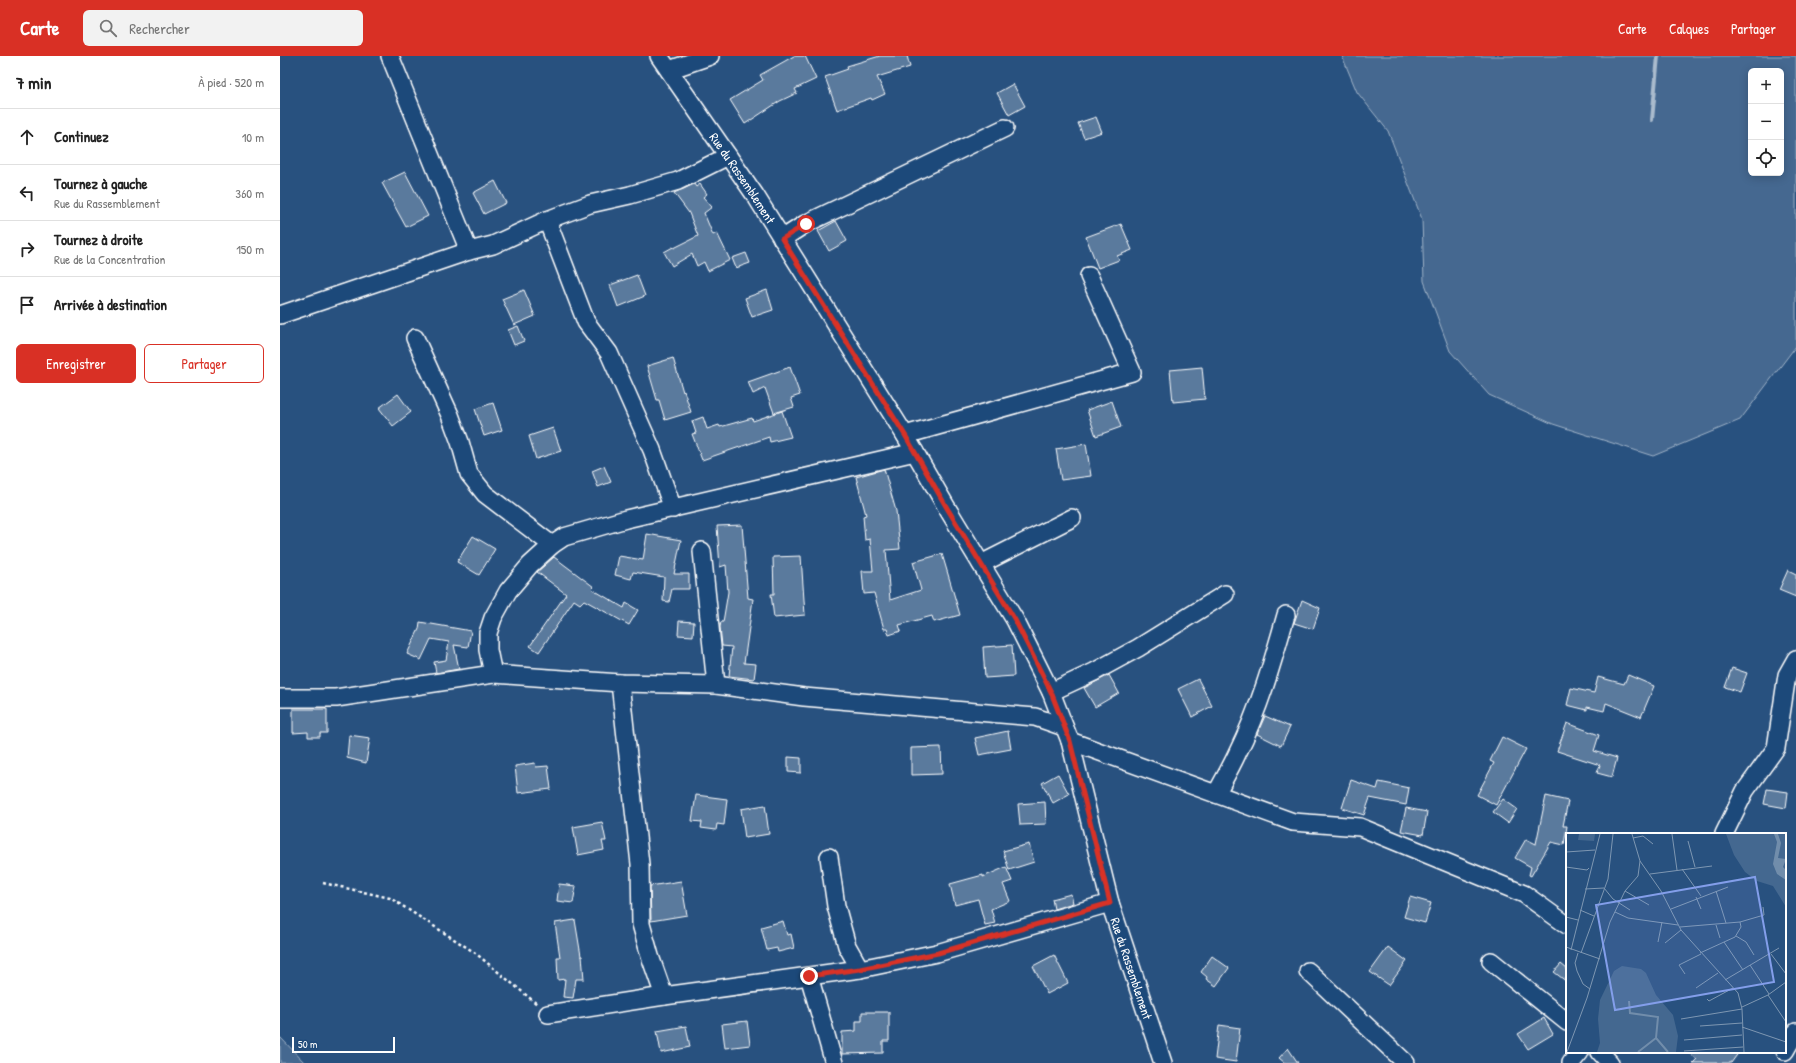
<!DOCTYPE html>
<html lang="fr">
<head>
<meta charset="utf-8">
<style>
  :root { --surface:#fff; --page:#f2f2f2; --text:#222; --muted:#767676; --line:#e0e0e0; --accent:#d93025 }
  body { margin:0; font-family:"Patrick Hand",sans-serif; background:var(--page); color:var(--text) }
  .controls { position:absolute; right:12px; top:12px; display:grid; overflow:hidden; border-radius:6px; box-shadow:0 2px 10px #0003 }
  .controls button { width:36px; height:36px; display:grid; place-items:center; padding:0; border:0; border-bottom:1px solid var(--line); background:var(--surface); color:var(--text); font:20px sans-serif }
  .scale { position:absolute; left:12px; bottom:10px; width:103px; box-sizing:border-box; padding-left:4px; border:2px solid #fff; border-top:0; font-size:11px; line-height:14px; white-space:nowrap; color:#fff; -webkit-text-stroke:3px #1f4a7a; paint-order:stroke }
  .stop { position:absolute; width:12px; height:12px; margin:-9px; border:3px solid #d93025; border-radius:50%; background:#fff }
  .stop.end { background:#d93025; border-color:#fff; box-shadow:0 1px 4px #0008 }
  .list { margin:0; padding:0; list-style:none }
  h2 { display:flex; justify-content:space-between; align-items:center; height:52px; margin:0; padding:0 16px; font-size:17px }
  h2 small { font-size:13px; font-weight:400; color:var(--muted) }
  .list li { display:grid; grid-template-columns:26px 1fr auto; gap:12px; align-items:center; box-sizing:border-box; height:56px; padding:0 16px; border-top:1px solid var(--line) }
  .list b { display:block; font-size:15px; white-space:nowrap }
  .list p { margin:0; font-size:13px; white-space:nowrap; color:var(--muted) }
  .list em { font-size:13px; font-style:normal; color:var(--muted) }
  .actions { display:flex; gap:8px; padding:12px 16px }
  .actions a { flex:1; padding:9px 0; border:1px solid var(--accent); border-radius:6px; text-align:center; font-size:14px; color:var(--accent) }
  .actions .main { background:var(--accent); color:#fff }
  .icon { flex:none; width:22px; height:22px; fill:none; stroke:currentColor; stroke-width:2; stroke-linecap:round; stroke-linejoin:round }
  .map { position:relative; flex:none; width:1516px; height:1007px; overflow:hidden }
  header { display:flex; align-items:center; gap:24px; box-sizing:border-box; height:56px; padding:0 20px; background:var(--accent); color:#fff }
  header strong { font-size:19px }
  nav { display:flex; gap:22px; margin-inline-start:auto; font-size:14px }
  .search { width:280px; height:36px; background:var(--page); display:flex; align-items:center; gap:10px; box-sizing:border-box; padding:0 14px; border-radius:6px; color:var(--muted); font-size:15px }
  main { display:flex }
  aside { flex:1; background:var(--surface) }
  .map>svg:first-child { display:block }
  .green { fill:#446890; stroke:#a2b4c8; fill-rule:evenodd }
  .lines { fill:none; stroke-linecap:round; stroke-linejoin:round }
  .stream { stroke:#aabbcd; stroke-width:4 }
  .building { fill:#5a7a9d; stroke:#fff }
  .minor-casing { stroke:#fff; stroke-width:20 }
  .path { stroke:#fff; stroke-width:2.5; stroke-dasharray:3 3; stroke-linecap:butt }
  .minor { stroke:#1f4a7a; stroke-width:17 }
  .route { stroke:#d93025; stroke-width:5 }
  .labels { text-anchor:middle; dominant-baseline:central; stroke-width:3; stroke-linejoin:round; paint-order:stroke }
  .street-label { font-size:13px; fill:#fff; stroke:#1f4a7a }
  .inset-river { fill:none; stroke:#718dab; stroke-width:2 }
  .inset-road { fill:none; stroke:#7e97b2; stroke-width:1 }
  .view { fill:#839eea; fill-opacity:0.15; stroke:#839eea; stroke-width:2 }
  .inset-edge { fill:none; stroke:#fff; stroke-width:2 }
</style>
</head>
<body>
<header>
<strong>Carte</strong>
<div class="search"><svg class="icon" aria-label="search" viewBox="0 0 24 24"><circle cx="10" cy="10" r="6"/><path d="M15 15l6 6"/></svg>Rechercher</div>
<nav><a>Carte</a><a>Calques</a><a>Partager</a></nav>
</header>
<main>
<aside>
<h2>7 min<small>À pied · 520 m</small></h2>
<ul class="list">
<li><svg class="icon" aria-label="ahead" viewBox="0 0 24 24"><path d="M12 20V5M6 11l6-6 6 6"/></svg><div><b>Continuez</b></div><em>10 m</em></li>
<li><svg class="icon" aria-label="left" viewBox="0 0 24 24"><path d="M17 20v-9H6M10 6l-5 5 5 5"/></svg><div><b>Tournez à gauche</b><p>Rue du Rassemblement</p></div><em>360 m</em></li>
<li><svg class="icon" aria-label="right" viewBox="0 0 24 24"><path d="M7 20v-9h11M14 6l5 5-5 5"/></svg><div><b>Tournez à droite</b><p>Rue de la Concentration</p></div><em>150 m</em></li>
<li><svg class="icon" aria-label="arrive" viewBox="0 0 24 24"><path d="M6 21V4h12l-3 4 3 4H6"/></svg><div><b>Arrivée à destination</b></div></li>
</ul>
<div class="actions"><a class="main">Enregistrer</a><a>Partager</a></div>
</aside>
<div class="map">
<svg width="1516" height="1007" viewBox="0 0 1516 1007">
  <rect width="100%" height="100%" fill="#28517f"/>
  <filter id="ink" filterUnits="userSpaceOnUse"><feTurbulence type="fractalNoise" baseFrequency=".025" numOctaves="2"/><feDisplacementMap in="SourceGraphic" scale="8" xChannelSelector="R" yChannelSelector="G"/><feConvolveMatrix kernelMatrix="1 2 1 2 8 2 1 2 1" color-interpolation-filters="sRGB"/></filter>
  <g filter="url(#ink)">
    <path class="green" d="M1062 0H1516V290L1460 364 1373 400 1273 368 1209 339 1170 295 1144 225 1142 163 1108 75 1077 36ZM1471 15H1501V117H1471Z
      M0 981 25 1007H0Z"/>
    <g class="lines">
      <path class="stream" d="M1372 64 1378 0"/>
    </g>
    <path class="building" d="M514 0H525L536 23 515 33 517 37 500 45 465 68 450 44 483 24 480 19Z
      M600 0H627L630 11 597 21 605 38 592 44 591 42 557 54 545 21 568 13 567 10Z
      M733 28 745 50 729 59 717 37Z
      M816 61 822 76 804 82 798 67Z
      M125 116 148 160 126 171 102 127Z
      M215 125 226 147 204 158 193 137Z
      M414 128 416 131 420 128 427 138 423 141 432 151 424 157 433 179 437 177 450 204 428 215 424 206 417 210 412 198 392 210 384 196 393 191 394 192 418 180 409 157 394 137Z
      M556 165 567 185 549 195 538 175Z
      M841 168 852 194 837 200 839 204 818 212 806 181Z
      M466 197 470 207 456 212 452 202Z
      M357 219 365 240 338 251 330 229Z
      M244 234 255 260 234 269 222 243Z
      M487 234 493 254 472 261 465 242Z
      M238 270 244 285 234 289 228 274Z
      M393 302 403 336 404 335 411 356 385 364 379 344H377L367 310Z
      M510 311 520 339 511 342 514 351 494 357 485 332 473 338 468 326Z
      M922 311 925 343 893 346 890 314Z
      M118 338 131 356 113 370 99 352Z
      M832 345 841 371 816 380 807 354Z
      M213 347 222 374 204 380 195 353Z
      M502 355 511 381 490 386 489 381 422 404 412 378 416 377 412 365 423 361 427 373 439 369 440 371 472 362 473 365Z
      M273 372 281 395 256 403 249 380Z
      M806 388 811 420 781 424 776 393Z
      M324 410 331 426 318 431 312 415Z
      M604 413 616 455 620 493 606 494 610 544 641 534 633 506 662 498 680 559 654 566 652 560 619 569 621 575 609 579 607 573H604L594 537 584 538 582 515H593L590 483 585 484 583 460 586 459 576 421Z
      M462 469 468 542 473 543 464 607 476 608 474 623 449 620 452 591 442 590 440 571 441 566H443L448 536 446 509 440 511 437 470Z
      M367 478 401 484 394 518H409V533H392L389 546 383 545 384 521 353 516 351 523 335 519 339 500 363 504Z
      M193 480 215 493 199 519 177 506Z
      M521 500 525 559 494 562 491 538H494L493 501Z
      M274 501 314 531 312 533 344 552 346 547 358 554 349 569 304 544 300 548 294 544 259 596 250 590 286 538 257 516Z
      M1508 514 1516 518V541L1499 534Z
      M1022 544 1040 552 1033 573 1014 567Z
      M399 565 414 566 413 580 398 579Z
      M140 566 191 575 188 591 174 589 179 613 156 617 154 606 166 604 169 586 151 583 141 604 127 598 139 573Z
      M732 589 734 620 705 622 703 591Z
      M1452 612 1467 617 1460 636 1445 631Z
      M829 619 839 637 815 651 804 632Z
      M1348 619 1374 630 1361 661 1326 647 1324 655 1307 651V654L1287 649 1291 632 1314 637 1318 621 1344 628Z
      M918 623 932 650 912 661 898 633Z
      M13 653H47V677H40V681H28V676L13 677Z
      M985 660 1010 671 1001 690 977 678Z
      M1287 667 1319 679 1314 695 1337 702 1332 721 1317 717 1320 709 1277 695Z
      M728 675 731 693 699 699 695 682Z
      M69 679 90 682 86 707 67 702Z
      M1222 681 1246 693 1216 749 1197 739 1214 707 1210 705Z
      M661 691 662 718 631 719V692Z
      M508 701 521 702V717L508 716Z
      M255 707 256 711 268 710 271 733 238 737 235 710Z
      M778 718 789 738 773 747 762 727Z
      M1071 724 1097 733 1099 726 1129 732 1126 749 1090 742 1084 759 1062 752Z
      M1487 733 1508 736 1506 752 1484 748Z
      M416 739 447 743 444 769 437 768 436 774 421 772 422 766 412 765Z
      M1266 740 1288 745 1283 770H1287L1284 789 1271 786 1251 820 1249 819 1251 811 1235 802 1246 783 1256 788Z
      M1223 743 1237 753 1228 767 1213 756Z
      M765 746 766 768 740 769 738 748Z
      M485 749 489 778 465 782 461 753Z
      M1126 752 1147 756 1143 779 1121 775Z
      M322 766 326 785H322L324 794 298 799 293 771Z
      M749 788 754 806 729 814 723 795Z
      M726 811 732 825 723 828 730 845 711 853 715 867 705 869 698 843 675 849 670 828 703 819V821Z
      M401 825 407 859 371 865 370 830Z
      M279 828 296 830 293 847 277 845Z
      M791 838 793 847 774 853 772 843Z
      M1130 841 1151 847 1145 867 1124 861Z
      M295 864 301 900H302L304 923H296L293 942 283 941 285 923 278 924 277 901H280L275 867Z
      M503 865 507 879 511 878 514 892 498 896 497 892 487 894 481 871Z
      M1108 891 1127 905 1109 929 1090 916Z
      M774 899 788 927 767 938 753 910Z
      M932 900 949 912 936 930 926 923 927 921 921 916Z
      M1281 908 1287 913V926L1274 916Z
      M582 956H609V985H603V997L562 998V976L576 975V965H582Z
      M1264 962 1273 978 1248 993 1238 978Z
      M467 965 470 989 445 992 442 968Z
      M939 969 960 972 956 1006 935 1003Z
      M406 970 410 991 381 997 377 975Z
      M1008 992 1018 1007H1005L999 1002Z
      M1407 996H1459L1451 1007H1413L1417 1003Z"/>
    <g class="lines">
      <defs>
        <g id="minor">
          <path d="M110 0 189 195"/>
          <path id="s1" d="M379 0 475 139 625 379 667 452 735 564 771 636 790 685 830 847 883 1007"/>
          <path d="M389 14 430 0"/>
          <path d="M267 164 306 266 329 297 372 394 393 453"/>
          <path d="M502 183 525 168 567 148 725 72"/>
          <path d="M0 259 189 195 213 189 267 164 310 148 350 139 398 125 448 100"/>
          <path d="M135 282 170 359 180 386 189 418 205 438 272 489"/>
          <path d="M625 379 852 316 809 220"/>
          <path d="M422 495 436 629"/>
          <path d="M701 508 792 462"/>
          <path d="M213 618 208 594V577L213 562 228 535 250 509 272 489 284 481 346 463 635 396"/>
          <path d="M340 627 360 808 361 868 370 900 384 940"/>
          <path d="M771 636 814 616 858 592 945 538"/>
          <path d="M0 642H56L213 618 340 627 436 629 524 641 755 661 784 671"/>
          <path d="M790 685 1013 766 1080 771 1244 838 1287 869"/>
          <path d="M936 738C943 725 951 711 957 698 979 654 993 605 1006 559"/>
          <path d="M1444 778 1465 735 1496 692 1507 619 1516 603"/>
          <path d="M549 801 556 850 567 890 580 913"/>
          <path d="M1211 905 1287 966"/>
          <path d="M1028 915 1126 1007"/>
          <path d="M529 920 554 1007"/>
          <path d="M268 958 384 940 580 913 657 897 830 847"/>
          <path d="M1505 995 1516 976"/>
          <path d="M1320 996 1330 1007"/>
          <path d="M1291 1007 1300 996"/>
        </g>
      </defs>
      <use href="#minor" class="minor-casing"/>
      <path class="path" d="M43 827 110 842 194 896 257 948"/>
      <use href="#minor" class="minor"/>
    </g>
  </g>
  <g class="lines" filter="url(#ink)">
    <path class="route" d="M526 168 502 183 625 379 667 452 735 564 771 636 790 685 830 847 658 897 580 913 529 920"/>
  </g>
  <g class="labels">
    <g class="street-label">
      <text stroke="none"><textPath href="#s1" startOffset="148">Rue du Rassemblement</textPath></text>
      <text stroke="none"><textPath href="#s1" startOffset="1036">Rue du Rassemblement</textPath></text>
    </g>
  </g>
  <g transform="translate(1286 777)">
    <rect width="220" height="220" fill="#28517f"/>
    <path d="M13 1H29L28 8 12 7ZM160 1H220V74L207 53 191 48 179 39 168 22ZM56 133 75 136 80 140 90 162 107 182 112 203 110 219H31L34 210 32 186 34 167 48 138Z" fill="#446890"/>
    <path d="M208 1H212L215 10 212 25 220 26 217 34 220 37V47L211 41 207 31 211 9Z" fill="#718dab"/>
    <path class="inset-river" d="M63 168 64 180 92 184 90 205 72 219M90 205 102 219"/>
    <path class="inset-road" d="M66 1 74 28 95 58 115 97 172 160 176 176 178 219M106 1 111 37M67 5 77 3 87 11M122 8 129 34M0 19 29 17M0 34 21 37 23 35M116 36 135 63M84 41 146 33M19 56 38 55 47 66 64 77M59 58 83 72M150 58 160 90M130 64 135 76M105 76 162 54M14 77 28 83M49 79 62 85 112 92M0 84 12 87M150 92 154 105M114 94 174 89 198 82 197 74M170 103 180 109 188 122M92 109 96 89M158 109 177 137M99 110 115 97M0 114 34 126M5 117 34 1M12 120 9 130 11 138 17 151 24 156M15 120 42 46 47 1M134 120 169 104 175 94 174 89M205 121 220 141M184 132 203 161M119 141 113 132 135 121M159 147 213 115M130 155 152 140M202 162 220 189M141 166 143 168 167 155M176 174 202 162 220 149M115 186 176 176M134 193 176 190M176 194 220 209M118 207 176 202M118 218 177 214M1 219 21 165 44 89 59 58 72 43 74 28"/>
    <path class="view" d="M189 44 208 149 49 177 30 72Z"/>
    <rect width="220" height="220" class="inset-edge"/>
  </g>
</svg>
<div class="controls">
<button>+</button>
<button>−</button>
<button><svg class="icon" aria-label="locate" viewBox="0 0 24 24"><circle cx="12" cy="12" r="6"/><path d="M12 2v4M12 18v4M2 12h4M18 12h4"/></svg></button>
</div>
<div class="scale">50 m</div>
<div class="stop" style="left:526px;top:168px"></div>
<div class="stop end" style="left:529px;top:920px"></div>
</div>
</main>
</body>
</html>
